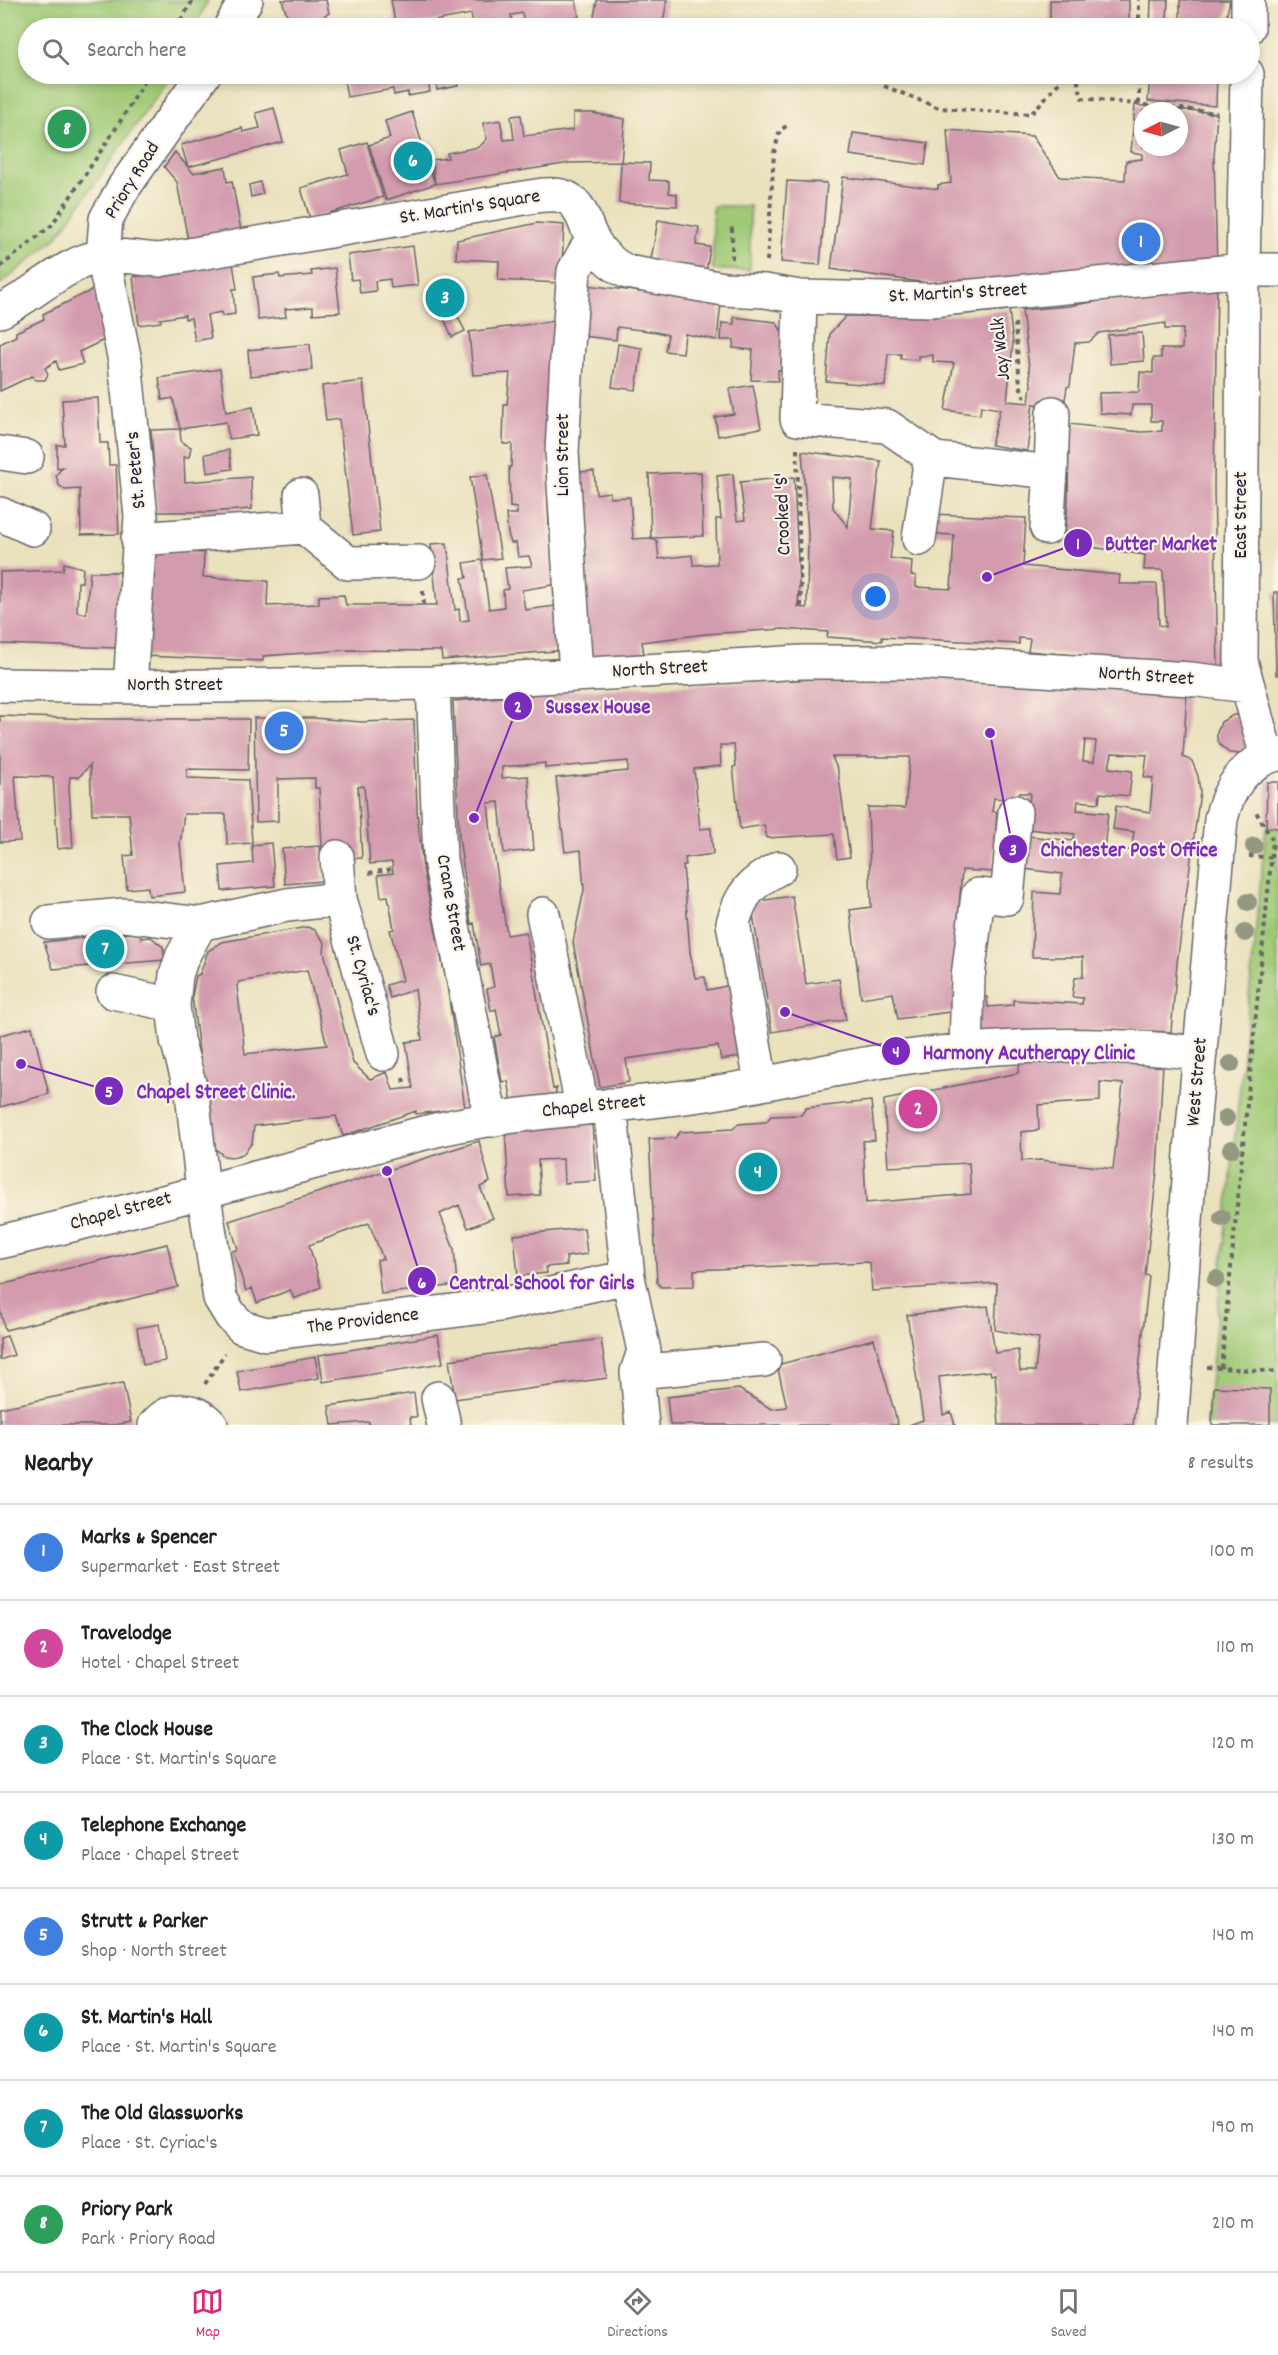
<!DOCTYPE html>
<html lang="en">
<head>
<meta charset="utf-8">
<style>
  :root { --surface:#fff; --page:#f2f2f2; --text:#202124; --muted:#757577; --line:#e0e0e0; --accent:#db2777 }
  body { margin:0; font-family:Dekko,sans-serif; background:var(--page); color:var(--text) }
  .compass { position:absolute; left:1134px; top:102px; width:54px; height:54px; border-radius:50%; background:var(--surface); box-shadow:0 3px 9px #0003; rotate:264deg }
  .you { position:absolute; left:876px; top:597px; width:21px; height:21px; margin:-15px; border:4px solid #fff; border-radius:50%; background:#1a73e8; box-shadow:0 0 0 9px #1a73e833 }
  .badge { display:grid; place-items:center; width:39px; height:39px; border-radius:50%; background:var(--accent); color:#fff; font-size:20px; font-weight:700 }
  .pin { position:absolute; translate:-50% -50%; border:3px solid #fff; box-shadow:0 2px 6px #0006 }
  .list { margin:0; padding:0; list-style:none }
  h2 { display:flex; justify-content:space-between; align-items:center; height:78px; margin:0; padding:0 24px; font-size:26px }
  h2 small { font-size:20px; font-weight:400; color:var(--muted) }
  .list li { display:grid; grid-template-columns:39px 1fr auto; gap:18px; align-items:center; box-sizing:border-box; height:96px; padding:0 24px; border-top:2px solid var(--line) }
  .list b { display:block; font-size:22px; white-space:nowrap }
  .list p { margin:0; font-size:20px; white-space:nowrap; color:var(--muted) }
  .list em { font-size:20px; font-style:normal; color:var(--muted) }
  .icon { flex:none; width:33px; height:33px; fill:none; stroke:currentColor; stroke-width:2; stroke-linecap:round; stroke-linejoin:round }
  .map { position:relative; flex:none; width:1278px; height:1425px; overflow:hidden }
  .search { position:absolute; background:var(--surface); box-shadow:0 3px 9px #0003; left:18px; right:18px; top:18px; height:66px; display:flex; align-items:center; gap:15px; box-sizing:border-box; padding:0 21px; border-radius:33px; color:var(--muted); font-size:22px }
  .sheet { height:846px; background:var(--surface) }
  nav { display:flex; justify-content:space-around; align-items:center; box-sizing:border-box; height:84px; border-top:2px solid var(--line); background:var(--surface); font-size:16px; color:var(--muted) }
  nav a { display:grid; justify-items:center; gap:3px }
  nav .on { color:var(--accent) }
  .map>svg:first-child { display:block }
  .green { fill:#9fc975; stroke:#607658; stroke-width:1.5 }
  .building { fill:#d39bae; fill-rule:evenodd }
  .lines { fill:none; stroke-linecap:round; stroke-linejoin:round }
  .minor-casing { stroke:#686568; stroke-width:36 }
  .path { stroke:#686568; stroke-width:4; stroke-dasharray:4.5 4.5; stroke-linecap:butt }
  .minor { stroke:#fff; stroke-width:33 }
  .tree { fill:#949880 }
  .labels { text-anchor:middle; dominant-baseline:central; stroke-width:4.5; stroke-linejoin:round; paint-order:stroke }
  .street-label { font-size:20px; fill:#22223b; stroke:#fcf5e5 }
  .leader { fill:none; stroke:#7b2cbf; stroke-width:2 }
  .callout-dot { fill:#7b2cbf; stroke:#fcf5e5; stroke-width:2 }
  .mark-label { font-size:18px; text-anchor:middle; font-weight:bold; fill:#fff }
  .callout-label { font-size:21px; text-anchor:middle; font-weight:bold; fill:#7b2cbf; stroke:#fcf5e5; stroke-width:4.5; stroke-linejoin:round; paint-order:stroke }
</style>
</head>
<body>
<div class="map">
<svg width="1278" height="1425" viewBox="0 0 1278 1425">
  <rect width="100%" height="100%" fill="#fcf5e5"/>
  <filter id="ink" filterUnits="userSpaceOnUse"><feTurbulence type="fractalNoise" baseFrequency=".0167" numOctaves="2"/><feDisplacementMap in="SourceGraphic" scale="12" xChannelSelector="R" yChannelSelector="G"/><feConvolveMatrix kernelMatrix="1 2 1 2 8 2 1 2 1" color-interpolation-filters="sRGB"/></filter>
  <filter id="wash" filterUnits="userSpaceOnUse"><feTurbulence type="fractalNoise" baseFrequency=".008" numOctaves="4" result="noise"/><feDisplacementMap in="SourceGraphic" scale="24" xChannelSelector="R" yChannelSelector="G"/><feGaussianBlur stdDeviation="1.35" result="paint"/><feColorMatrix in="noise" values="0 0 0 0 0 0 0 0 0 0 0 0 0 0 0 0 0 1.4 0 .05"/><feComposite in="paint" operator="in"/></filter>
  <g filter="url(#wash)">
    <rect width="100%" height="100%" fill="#eae1bd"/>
    <path class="green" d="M0 0H208L195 28H28V74H172L57 237 0 285Z
      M713 206H750V270H713Z
      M1266 827 1278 828V1425H1206Z"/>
    <g id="blocks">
      <path class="building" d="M282 0H326L329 13 324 16 328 28H291Z
        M391 0H576L579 17 525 27 522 13 511 15 513 27 474 28 471 14 396 28Z
        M597 0H667L662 28H592Z
        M1050 0H1129V28H1050Z
        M1151 0H1168L1167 19 1177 22 1175 28H1150Z
        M1180 0H1230L1224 28H1180Z
        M343 74H469L470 80 457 82 458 86 437 90 436 80 428 81 430 92 408 96V92L394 95 393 89 347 97Z
        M623 74H644L643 78Z
        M1150 74H1217L1216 106 1148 101Z
        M1135 105 1217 113 1214 158 1217 267 961 288 831 269 843 177 938 189V185L951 183 947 130 1032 136 1060 177 1125 180 1126 161 1142 159V154L1131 152ZM1143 111H1179V147H1143Z
        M274 108 283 142 188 167 181 145 242 128 243 132 260 128 256 113Z
        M412 112 435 184 386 200 369 145 390 138 385 121Z
        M573 113H593L625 119 621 162 650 163 649 180 669 181V193L677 194V206L619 203 621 162 570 163 435 184 432 160 448 158 447 153 479 147 487 139 483 123 500 120 504 140 514 139 511 116 521 115 524 136 573 130Z
        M853 133 928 143 925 165 850 155Z
        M367 142 383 197 310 219 301 188 348 174 341 150Z
        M175 152 193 173 225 167 227 182 232 181 242 236 189 246 177 182 164 167Z
        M787 181 827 183 820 265 781 262Z
        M260 182 263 194 251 197 249 185Z
        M658 220 699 227 696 245 710 247 706 274 650 265Z
        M537 223 564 225 561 283 498 280 499 261 456 259 457 240Z
        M413 246 418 285 391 288 390 279 375 281 376 291 360 293 358 279 351 280 348 255Z
        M233 263 237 289H233L235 314 222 316 221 312 207 315 211 338 195 341 191 318 185 319V315L160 319 161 322 139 325 133 277Z
        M335 268 340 312 313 314V307L285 309 286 317 258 320 253 277 279 274 280 278 312 275 311 271Z
        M447 279 461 310 456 313 465 331 452 337 431 287Z
        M579 284 721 302 717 340 685 334 683 353 665 351 668 335 657 332 617 327 616 340 574 335Z
        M1217 285 1214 487 1218 668 1028 651 1030 639 1019 638V644L882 637V641L827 637 828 632 783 629 706 634 642 642 644 654 582 660 575 472 594 471 596 494 610 492V498L630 497 633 539 651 538 657 541 659 559 692 555 693 565 717 564 716 519H721L717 476 733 474 737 521 745 520 740 482 794 477 799 585 798 607 807 608 808 533 802 451 881 461 872 529 894 531 890 558 912 561 911 575 916 576V587L951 589 954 535 931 534 932 514 1026 518 1023 566 1120 575 1119 584H1157L1159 625 1166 627 1163 570H1144L1145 555 1064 543 1068 503 1069 424 1141 432 1162 431V421H1151V405H1132L1131 415 1100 413 1099 393 1139 392 1140 372 1153 373V358H1161V349H1182L1183 329H1165V323L1099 333 1089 342 1075 343 1070 386 1067 387 1064 406 1033 404 1027 451 991 445 1000 409 981 406 980 415 945 410 954 363 933 362V355L918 356 919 360 901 359V354H888L885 386 826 381 830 333 846 316 954 315 1009 310 1013 343 1007 401 1029 403 1031 384 1022 310 1069 306 1164 290ZM832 477 852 479 848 527 833 508Z
        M94 289 108 338 79 352 83 364 59 370 56 361 45 368 48 374 45 380H35L32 376 0 391V344L16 336V332L44 319 43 314Z
        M734 317 776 322 785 336 784 371 778 370V381L751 380 753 350 733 348 734 340H721L722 323 734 324Z
        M555 321 547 468 549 529 559 584 522 590 525 610 563 605 568 650 442 660 441 651 347 650 263 656V661L144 656 148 556 156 557V551L204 553 203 577 268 581 267 606 319 604V596L344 595 346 605H437L431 544 447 543 455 610 459 609 460 621 469 620 462 578H467L464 563 482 560 489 609 504 607 503 590 508 589 505 568 532 566 529 556 518 557 516 543H511L508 534 506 514H517V508L510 507 509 467H511L512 444H503L504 404H507L510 373 473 375 469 332Z
        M1142 333 1144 361 1110 364 1108 335Z
        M310 344 312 370 250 376 248 350Z
        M618 344 642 348 636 390 612 387Z
        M220 369 226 412 253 407 257 435 229 439 226 422 180 429 181 442 191 447 189 457H184L185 482 251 477 252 509 207 512H157L151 430 180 429 173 398 162 400 159 378Z
        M363 381 380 532 353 535 339 419 326 421 322 386Z
        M753 385 761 428 718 436 715 417 734 414 729 389Z
        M98 398 100 443H108L109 465H116L119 534 81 535 80 489 65 490 59 485 56 475 63 467 57 468V445H65L62 400Z
        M229 450 232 469 207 473 205 454Z
        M701 472 703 536 651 538 649 474Z
        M487 475 501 558 483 560 470 477Z
        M64 563 83 568 82 582H78L77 612 86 614 90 572H120L117 648 0 644V572L63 570Z
        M1274 592H1278V675H1276Z
        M912 675 1187 692 1183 757 1192 761 1198 776 1200 792 1177 963 1171 1032 1121 1030 976 1037 974 998 987 997 988 1007 1013 1005V1000L1082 1004 1083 998 1072 997 1075 978 1083 977V957H1032L1034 892 1060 894 1062 874 1017 868 1020 835 1073 841 1075 834 1027 829 1030 793H1019L1018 800 994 798 992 811 997 812 993 872 962 870 953 984 957 1011 898 1019 893 993 861 998 850 910 871 907 868 807 905 808 910 757H832L838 771 850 857 837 859 834 834 767 838 764 825 740 829 733 767 736 766 734 745H720L721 766 694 769 700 829 711 828 713 854 685 858 686 865H683L690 952 695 978 705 977 707 990 736 984 750 1055 721 1060 718 1046 626 1059 629 1082 600 1087 573 942 584 890 581 850 565 852 556 778 628 771V761L545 768V763L502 767V778L528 776 534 850 504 853 499 802 488 803 491 833 507 935 526 932 553 1089 557 1088 553 1099 512 1102 508 1081 502 1082 494 1037 501 1035 496 1009 491 1011 487 989 494 987 490 964 481 966 474 923 471 924 459 837 453 701 623 687ZM1085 740 1096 741 1094 762 1083 761ZM1112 753 1147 755 1144 777 1153 778 1150 812 1116 806 1113 829 1134 832 1131 850H1104L1108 813 1077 810 1078 801 1099 803 1100 793 1129 796 1132 771 1109 768Z
        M1233 715H1239L1252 746 1242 754 1229 753 1220 745 1217 739V733L1221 722Z
        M0 716 93 719H249L248 770 187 769V778L248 780 252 843 227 845 226 814H184L180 844 185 892 149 896 148 887 127 889 124 856 133 855 129 814H92L90 765 79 777H70L69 787 73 847 58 849 53 777 15 776 20 841 0 842Z
        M254 718H313L362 722 414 720 417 811 423 869 447 985 465 1108 416 1114V1111L343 1136 336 1116 254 1126 252 1143 243 1154 232 1157 224 1156 213 1147 210 1140 192 996 196 976 200 974 208 951 222 942 307 927 315 930 325 943 324 952 353 1063 370 1079 387 1072 393 1090 413 1088 406 1042 422 1040 415 989 390 998 386 985 403 980 390 930 394 929 388 896 381 897 378 875 393 873 392 862 370 864 364 786 358 787 362 858 342 859 340 846 322 847 319 788H315V778L278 779V821L256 822ZM307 970 327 1045 245 1054 237 986 239 982Z
        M1267 782H1278V828L1266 827Z
        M271 843 275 886 222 891 220 866 253 863 252 845Z
        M320 846 323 881 285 884 282 849Z
        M792 896 806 984 839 979 846 1020 772 1032 751 902Z
        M140 932 141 938 151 937 163 947 165 960 53 969 44 942Z
        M32 1027 49 1094 0 1107V1035Z
        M1111 1059 1163 1064 1157 1172 1145 1275 1149 1276 1133 1425H999L995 1374 991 1375 990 1371 939 1377 943 1415 951 1412 955 1425H909L923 1420 907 1315 988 1306 995 1353 1018 1350 1020 1371H1035L1039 1338 995 1330 997 1283 872 1291 870 1263 866 1262 694 1270V1286L661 1287 657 1282 649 1139 675 1138 680 1132 733 1129 738 1124 766 1122 771 1116 801 1115 806 1108 871 1101 875 1140 863 1141 866 1203 971 1194 969 1163 888 1167 884 1100 1018 1073 1020 1063ZM1100 1082 1123 1084 1113 1169 1041 1160 1022 1161 1021 1132 1039 1130 1038 1105 1100 1101Z
        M592 1122 596 1181 564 1183 563 1159 538 1160 540 1195 509 1197 505 1127Z
        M479 1141 490 1182 480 1187 493 1218 468 1228 459 1205 440 1214 454 1249 457 1285 381 1294 377 1260 383 1259 369 1223 309 1245 321 1287 294 1299 290 1290 257 1303 252 1288 246 1291 233 1251 238 1249 229 1221Z
        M584 1228 587 1254 566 1257 567 1265 546 1267 547 1273 518 1276 514 1235Z
        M167 1244 178 1287 5 1330 0 1310V1285Z
        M159 1324 165 1361 143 1365 137 1328Z
        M438 1335 443 1363 323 1382 319 1355Z
        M7 1336 14 1355 0 1360V1338Z
        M601 1339 607 1378 455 1399 449 1360Z
        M874 1339 898 1425H670L667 1397 739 1389 771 1409 787 1407 777 1365Z
        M315 1357 319 1378 241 1392 237 1371Z
        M123 1383 131 1422 114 1425H0V1408Z
        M1214 1387 1270 1389V1425H1212Z
        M414 1393 417 1417H410L411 1425H369V1422L332 1425 329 1406Z"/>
    </g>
  </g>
  <g filter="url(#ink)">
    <use href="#blocks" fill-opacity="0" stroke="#686568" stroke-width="1.5"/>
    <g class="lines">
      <defs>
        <path id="minor" d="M230 28 246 0
          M1248 28V0
          M1247 74 1243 270 1241 661 1267 757
          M800 297 797 419 887 426 935 459 1051 472 1053 413
          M0 311C35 295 64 262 103 256 118 254 143 259 159 260L524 198C536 196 550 193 562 196 583 202 583 224 593 240 600 254 613 265 627 272L724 289 765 291 800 297 931 300 1243 270H1278
          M0 453 27 457
          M0 514 33 529
          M304 527 348 563 419 562
          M1047 528 1051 472
          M138 539 304 527 301 495
          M919 539 931 457
          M576 675 562 452 567 358 574 271 592 239
          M433 683 440 860 491 1120
          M0 685 141 687 433 683 802 662H912L1190 679 1248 686
          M130 687 141 516 125 361 103 256 106 219 124 187 204 74
          M337 857 340 899 383 1054
          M543 914 582 1106
          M49 922 124 915 200 924 287 905 340 899
          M200 924 182 957 176 975 173 1005 177 1040 192 1093 203 1190 220 1298 231 1316 242 1327 266 1334 500 1305 628 1277
          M113 992 173 1005
          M966 1050 968 977 978 895 1007 898 1015 812
          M761 1083 733 923C741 893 752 882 779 868
          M610 1105 628 1277 644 1351 637 1372 642 1425
          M0 1242C139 1210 278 1172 416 1135 515 1108 619 1109 719 1092 790 1080 860 1062 931 1054 1020 1043 1111 1043 1200 1053
          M637 1372 764 1360
          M438 1398 444 1425
          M155 1425C171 1406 195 1407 211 1425
          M1171 1425 1192 1139 1221 819C1228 789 1245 761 1278 754"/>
      </defs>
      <use href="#minor" class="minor-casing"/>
      <path class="path" d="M176 28 193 0
        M1139 28V0
        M884 86 939 108 1031 114 1064 77 1077 78 1082 98 1217 113
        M1139 104V74
        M732 259V224
        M767 261 774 153 780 130 790 124
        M0 267 51 226 118 125 149 74
        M1015 323 1020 385 1025 398
        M797 449 801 607
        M423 591 424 605
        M1249 856 1278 858
        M369 873 392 869
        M403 1078 405 1087
        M1207 1367 1278 1372
        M1221 1368 1273 841 1256 812
        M205 1384 225 1353"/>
      <use href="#minor" class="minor"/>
    </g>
    <g class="tree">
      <circle cx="1254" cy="846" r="9"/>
      <circle cx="1248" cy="902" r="9"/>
      <circle cx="1245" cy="933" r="9"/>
      <circle cx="1231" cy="1064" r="9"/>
      <circle cx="1226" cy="1118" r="9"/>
      <circle cx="1231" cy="1149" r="9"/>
      <circle cx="1222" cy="1218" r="9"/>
      <circle cx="1216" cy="1279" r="9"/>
    </g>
  </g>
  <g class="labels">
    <g class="street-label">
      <text transform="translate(133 181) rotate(-58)">Priory Road</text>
      <text transform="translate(470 208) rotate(-9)">St. Martin's Square</text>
      <text transform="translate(958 294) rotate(-3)">St. Martin's Street</text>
      <text transform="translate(1002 349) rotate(-96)">Jay Walk</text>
      <text transform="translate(564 455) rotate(-90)">Lion Street</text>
      <text transform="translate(137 470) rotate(-95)">St. Peter's</text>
      <text transform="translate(784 514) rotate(-92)">Crooked 'S'</text>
      <text transform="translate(1242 515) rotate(-90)">East Street</text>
      <text transform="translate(660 670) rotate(-3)">North Street</text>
      <text transform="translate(1146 677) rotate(4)">North Street</text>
      <text x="175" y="686">North Street</text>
      <text transform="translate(450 903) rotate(80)">Crane Street</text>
      <text transform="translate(362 976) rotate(74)">St. Cyriac's</text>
      <text transform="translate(1198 1082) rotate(-85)">West Street</text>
      <text transform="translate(594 1107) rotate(-6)">Chapel Street</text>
      <text transform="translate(121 1212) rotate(-15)">Chapel Street</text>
      <text transform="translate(363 1322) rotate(-7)">The Providence</text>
    </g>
  </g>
  <path class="leader" d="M987 577L1078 543M474 818L518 706M990 733L1013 849M785 1012L896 1051M21 1064L109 1091M387 1171L422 1281"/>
  <g class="callout-dot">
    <circle cx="987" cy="577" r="6"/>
    <circle cx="474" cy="818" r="6"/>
    <circle cx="990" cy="733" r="6"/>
    <circle cx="785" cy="1012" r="6"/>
    <circle cx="21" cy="1064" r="6"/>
    <circle cx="387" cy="1171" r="6"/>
    <circle cx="1078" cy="543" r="15"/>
    <circle cx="518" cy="706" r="15"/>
    <circle cx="1013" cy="849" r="15"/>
    <circle cx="896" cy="1051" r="15"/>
    <circle cx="109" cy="1091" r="15"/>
    <circle cx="422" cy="1281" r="15"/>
  </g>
  <g class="mark-label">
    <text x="1078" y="549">1</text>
    <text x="518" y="712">2</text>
    <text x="1013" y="855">3</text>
    <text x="896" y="1057">4</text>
    <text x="109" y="1097">5</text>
    <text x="422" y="1288">6</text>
  </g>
  <g class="callout-label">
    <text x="1161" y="550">Butter Market</text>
    <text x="598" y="713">Sussex House</text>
    <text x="1129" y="856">Chichester Post Office</text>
    <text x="1029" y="1059">Harmony Acutherapy Clinic</text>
    <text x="216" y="1098">Chapel Street Clinic.</text>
    <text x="542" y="1289">Central School for Girls</text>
  </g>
</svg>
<svg class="compass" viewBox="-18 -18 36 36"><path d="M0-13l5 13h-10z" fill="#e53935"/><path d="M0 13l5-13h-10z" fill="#757577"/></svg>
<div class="you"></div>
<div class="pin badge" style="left:1141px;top:242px;background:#3f7fe0">1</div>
<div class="pin badge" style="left:918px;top:1109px;background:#d1479c">2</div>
<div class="pin badge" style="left:445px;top:298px;background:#0f9aa8">3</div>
<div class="pin badge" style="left:758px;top:1172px;background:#0f9aa8">4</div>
<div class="pin badge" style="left:284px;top:731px;background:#3f7fe0">5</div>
<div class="pin badge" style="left:413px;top:161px;background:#0f9aa8">6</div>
<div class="pin badge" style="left:105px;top:949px;background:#0f9aa8">7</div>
<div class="pin badge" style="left:67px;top:129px;background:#2e9e5b">8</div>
<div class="search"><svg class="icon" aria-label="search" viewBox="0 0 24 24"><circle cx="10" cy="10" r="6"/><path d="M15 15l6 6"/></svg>Search here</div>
</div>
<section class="sheet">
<h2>Nearby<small>8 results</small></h2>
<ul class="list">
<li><span class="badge" style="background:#3f7fe0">1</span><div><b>Marks &amp; Spencer</b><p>Supermarket · East Street</p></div><em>100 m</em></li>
<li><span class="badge" style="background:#d1479c">2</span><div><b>Travelodge</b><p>Hotel · Chapel Street</p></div><em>110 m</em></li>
<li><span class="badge" style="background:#0f9aa8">3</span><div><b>The Clock House</b><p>Place · St. Martin's Square</p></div><em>120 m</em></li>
<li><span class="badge" style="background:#0f9aa8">4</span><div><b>Telephone Exchange</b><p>Place · Chapel Street</p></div><em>130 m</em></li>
<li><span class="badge" style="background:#3f7fe0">5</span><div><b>Strutt &amp; Parker</b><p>Shop · North Street</p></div><em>140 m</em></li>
<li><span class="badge" style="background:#0f9aa8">6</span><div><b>St. Martin's Hall</b><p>Place · St. Martin's Square</p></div><em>140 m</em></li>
<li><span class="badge" style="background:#0f9aa8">7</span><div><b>The Old Glassworks</b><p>Place · St. Cyriac's</p></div><em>190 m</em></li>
<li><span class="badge" style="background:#2e9e5b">8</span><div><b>Priory Park</b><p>Park · Priory Road</p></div><em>210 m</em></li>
</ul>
</section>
<nav>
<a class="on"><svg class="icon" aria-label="map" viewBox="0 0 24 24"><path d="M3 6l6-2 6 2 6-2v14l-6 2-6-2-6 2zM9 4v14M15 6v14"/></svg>Map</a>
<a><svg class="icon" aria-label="directions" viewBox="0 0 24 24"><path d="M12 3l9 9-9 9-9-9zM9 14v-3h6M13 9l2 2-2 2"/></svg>Directions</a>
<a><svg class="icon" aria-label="saved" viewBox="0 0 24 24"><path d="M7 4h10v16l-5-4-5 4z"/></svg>Saved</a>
</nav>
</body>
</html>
